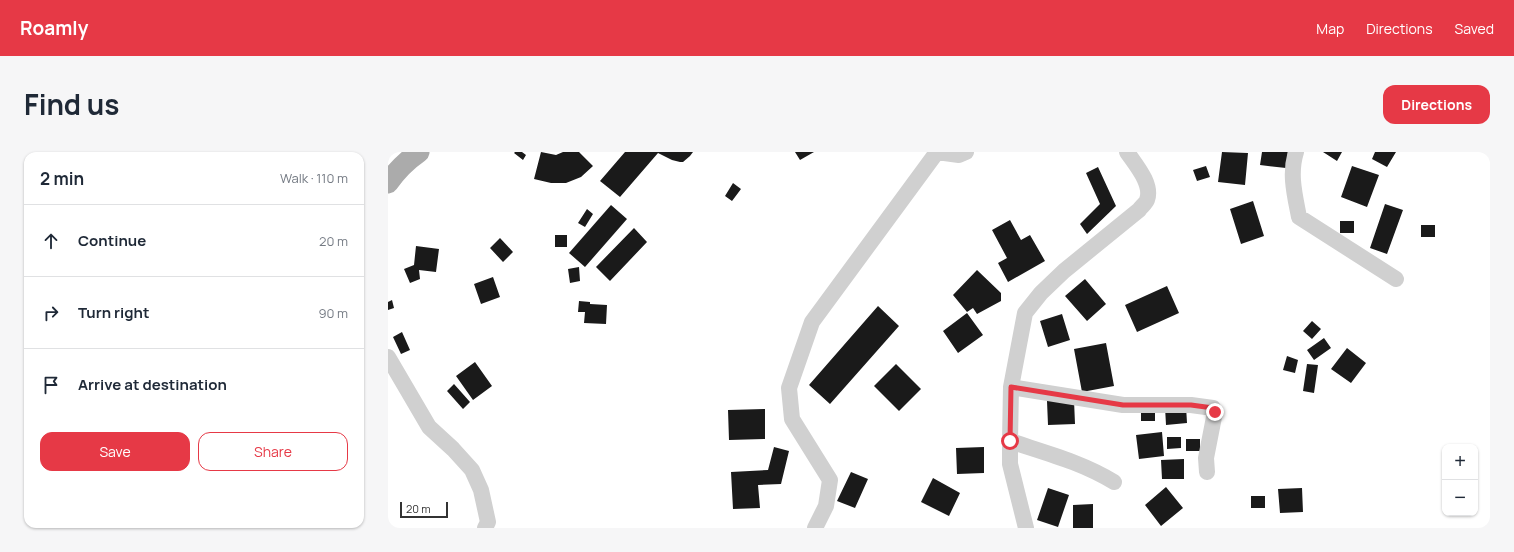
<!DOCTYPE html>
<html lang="en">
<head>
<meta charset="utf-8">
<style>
  :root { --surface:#fff; --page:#f6f6f7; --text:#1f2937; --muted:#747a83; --line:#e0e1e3; --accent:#e63946 }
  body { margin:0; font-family:Manrope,sans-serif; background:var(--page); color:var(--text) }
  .controls { position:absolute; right:12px; bottom:12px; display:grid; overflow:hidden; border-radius:8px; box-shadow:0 1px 3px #0004 }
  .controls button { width:36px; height:36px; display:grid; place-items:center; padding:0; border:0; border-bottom:1px solid var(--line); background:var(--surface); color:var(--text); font:20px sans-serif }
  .scale { position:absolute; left:12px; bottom:10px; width:48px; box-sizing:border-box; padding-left:4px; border:2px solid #333; border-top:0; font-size:11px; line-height:14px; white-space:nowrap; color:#333; -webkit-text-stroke:3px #fff; paint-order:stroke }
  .stop { position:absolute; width:12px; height:12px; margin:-9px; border:3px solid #e63946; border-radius:50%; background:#fff }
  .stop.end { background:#e63946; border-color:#fff; box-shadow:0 1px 4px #0008 }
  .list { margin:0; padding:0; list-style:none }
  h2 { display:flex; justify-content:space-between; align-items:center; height:52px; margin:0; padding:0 16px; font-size:17px }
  h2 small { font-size:13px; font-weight:400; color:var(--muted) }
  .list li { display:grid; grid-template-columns:26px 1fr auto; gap:12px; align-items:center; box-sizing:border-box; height:72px; padding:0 16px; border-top:1px solid var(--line) }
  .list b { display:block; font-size:15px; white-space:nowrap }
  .list em { font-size:13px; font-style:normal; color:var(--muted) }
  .actions { display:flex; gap:8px; padding:12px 16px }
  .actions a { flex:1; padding:9px 0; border:1px solid var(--accent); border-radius:12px; text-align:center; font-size:14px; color:var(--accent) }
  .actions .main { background:var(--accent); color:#fff }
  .icon { flex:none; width:22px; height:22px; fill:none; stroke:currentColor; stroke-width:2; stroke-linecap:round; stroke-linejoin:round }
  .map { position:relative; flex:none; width:1102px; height:376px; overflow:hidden; border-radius:12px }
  header { display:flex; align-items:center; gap:24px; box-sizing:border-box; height:56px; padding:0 20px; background:var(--accent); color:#fff }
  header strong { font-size:19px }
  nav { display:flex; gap:22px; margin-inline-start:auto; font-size:14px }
  .intro { display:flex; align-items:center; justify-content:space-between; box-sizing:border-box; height:96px; padding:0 24px }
  h1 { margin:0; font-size:28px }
  .button { padding:10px 18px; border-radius:12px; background:var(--accent); color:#fff; font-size:14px; font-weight:700 }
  main { display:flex; gap:24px; padding:0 24px }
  aside { flex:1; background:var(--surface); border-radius:12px; box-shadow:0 1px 3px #0004 }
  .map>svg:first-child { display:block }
  .building { fill:#1a1a1a }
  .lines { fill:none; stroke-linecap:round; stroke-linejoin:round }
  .minor { stroke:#d0d0d0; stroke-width:16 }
  .major { stroke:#ababab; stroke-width:21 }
  .route { stroke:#e63946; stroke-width:5 }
</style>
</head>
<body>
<header>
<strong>Roamly</strong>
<nav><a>Map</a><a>Directions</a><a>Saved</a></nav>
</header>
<div class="intro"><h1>Find us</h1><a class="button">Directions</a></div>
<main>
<aside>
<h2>2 min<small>Walk · 110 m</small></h2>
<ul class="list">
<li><svg class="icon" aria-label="ahead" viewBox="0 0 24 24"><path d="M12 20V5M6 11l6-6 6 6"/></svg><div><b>Continue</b></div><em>20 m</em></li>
<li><svg class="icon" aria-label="right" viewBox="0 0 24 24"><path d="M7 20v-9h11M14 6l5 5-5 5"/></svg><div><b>Turn right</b></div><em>90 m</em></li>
<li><svg class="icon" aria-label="arrive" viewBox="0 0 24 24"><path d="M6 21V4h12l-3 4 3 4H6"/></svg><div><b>Arrive at destination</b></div></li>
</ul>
<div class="actions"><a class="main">Save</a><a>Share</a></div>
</aside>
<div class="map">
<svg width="1102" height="376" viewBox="0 0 1102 376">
  <rect width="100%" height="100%" fill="#fff"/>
  <path class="building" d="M127 0H134L138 3 135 8 126 1Z
    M153 0 168 3 175 0H191L205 14 193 25 178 31H163L146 27Z
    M237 0H305L302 4 295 10H292L284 8 270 1 232 45 212 29Z
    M407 0H426L412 8Z
    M834 0 860 1 857 33 830 30Z
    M874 0H900L898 16 872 13Z
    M935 0H954L949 9Z
    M987 0H1008L999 15 984 7Z
    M818 14 822 25 809 29 805 18Z
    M964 14 991 23 979 55 953 45Z
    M710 15 728 54 699 82 692 72 712 52 698 21Z
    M345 31 353 37 344 49 337 44Z
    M865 49 876 84 853 92 842 57Z
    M997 52 1015 58 999 102 982 96Z
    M223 53 239 67 197 115 181 101Z
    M199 57 205 62 197 75 190 71Z
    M622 68 633 88 642 83 657 109 620 130 610 111 619 106 604 78Z
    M952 69H966V81H952Z
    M1033 73H1047V85H1033Z
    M246 76 259 90 222 129 208 115Z
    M167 83H179V95H167Z
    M112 86 125 100 115 110 102 96Z
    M28 94 51 97 48 120 31 118 32 127 22 131 16 117 26 113Z
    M191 115 192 129 182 131 180 117Z
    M589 118 613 141V149L589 162 585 156 579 160 565 143Z
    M105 125 112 145 93 152 86 132Z
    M697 127 718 152 699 169 677 144Z
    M779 134 791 161 749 180 737 153Z
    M4 148 6 156 0 158V150Z
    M191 149 202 150V152L219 153 218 172 196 171 197 160H190Z
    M490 154 511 174 442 252 421 233Z
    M579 161 595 183 570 201 555 179Z
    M674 162 682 188 660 195 652 169Z
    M924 169 933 177 924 187 915 179Z
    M14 180 22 198 13 202 5 185Z
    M936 186 943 196 926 208 919 198Z
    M718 191 726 234 694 240 686 197Z
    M959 196 978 211 963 231 943 217Z
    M899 204 910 208 907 221 895 218Z
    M87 210 104 234 85 248 68 224Z
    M508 212 533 237 511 259 486 234Z
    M919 212 930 213 926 241 915 239Z
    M66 232 82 250 75 257 59 239Z
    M686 248 687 272 660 273 659 249Z
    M798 254 799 271 778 273 777 255Z
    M377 257V287L341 288 340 258Z
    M767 257V269H753V258Z
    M774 280 776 304 751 307 748 283Z
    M779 285H793V296L779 297Z
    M798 287H812V299H798Z
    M386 295 401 299 393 332 370 333 372 356 345 357 343 320 380 318Z
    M596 295V321L569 322 568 296Z
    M796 307V327H774L773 308Z
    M463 320 480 327 467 356 449 349Z
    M545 326 572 341 561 364 533 350Z
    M778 335 795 356 773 374 757 353Z
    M660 336 681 343 670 375 649 368Z
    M914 336 915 360 892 361 890 337Z
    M863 344H877V356H863Z
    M705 352V376H685V353Z"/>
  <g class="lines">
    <path class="minor" d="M549 0 571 3 578 0
      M908 0C901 22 907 44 911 65L1008 127
      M0 205 41 275 65 297 84 318 93 338 100 370 97 376
      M623 235 735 253H803L825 256 827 260 818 306 819 320
      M622 289C658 301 693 310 726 330
      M427 376 438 354 442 328 404 267 401 236 424 170 549 0
      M638 376 622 312V289L623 235 637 161 653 141 676 119 751 58C753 55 758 51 759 48 765 32 747 12 739 0"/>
    <path class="major" d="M0 31C9 18 18 9 31 0"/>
  </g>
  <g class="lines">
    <path class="route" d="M622 289 623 235 735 253H803L825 256 827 260"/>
  </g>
</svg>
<div class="controls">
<button>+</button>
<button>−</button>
</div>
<div class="scale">20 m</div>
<div class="stop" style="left:622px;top:289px"></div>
<div class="stop end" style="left:827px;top:260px"></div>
</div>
</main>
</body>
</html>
